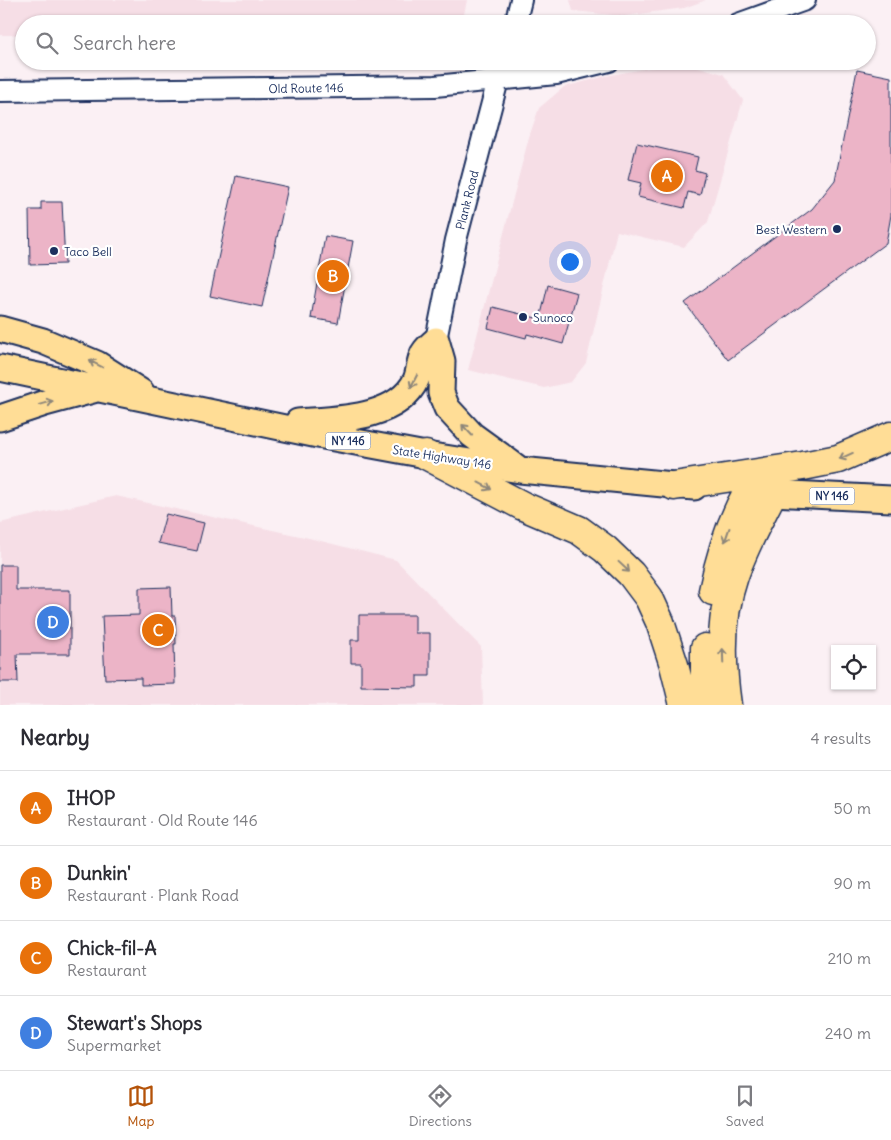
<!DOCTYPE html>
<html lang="en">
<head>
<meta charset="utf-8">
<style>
  :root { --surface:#fff; --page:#f7f7f7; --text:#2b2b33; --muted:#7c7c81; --line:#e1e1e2; --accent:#b45309 }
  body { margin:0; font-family:Delius,sans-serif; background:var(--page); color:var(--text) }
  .controls { position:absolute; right:15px; bottom:15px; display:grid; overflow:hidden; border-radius:0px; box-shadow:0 1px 4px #0004 }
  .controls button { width:45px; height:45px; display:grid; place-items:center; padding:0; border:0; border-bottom:1px solid var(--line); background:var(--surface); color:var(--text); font:25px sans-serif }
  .you { position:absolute; left:569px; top:261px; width:18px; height:18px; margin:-12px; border:4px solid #fff; border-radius:50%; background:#1a73e8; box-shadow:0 0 0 8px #1a73e833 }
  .badge { display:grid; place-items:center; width:32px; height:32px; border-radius:50%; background:var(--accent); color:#fff; font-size:16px; font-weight:700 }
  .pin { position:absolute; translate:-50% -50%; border:2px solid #fff; box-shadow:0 1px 5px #0006 }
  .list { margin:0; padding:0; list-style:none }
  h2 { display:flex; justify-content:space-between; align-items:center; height:65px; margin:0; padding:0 20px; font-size:21px }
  h2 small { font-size:16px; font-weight:400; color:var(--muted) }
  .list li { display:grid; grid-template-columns:32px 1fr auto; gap:15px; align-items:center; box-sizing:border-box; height:75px; padding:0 20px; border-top:1px solid var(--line) }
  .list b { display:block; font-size:19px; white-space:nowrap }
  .list p { margin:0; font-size:16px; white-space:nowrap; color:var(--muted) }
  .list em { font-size:16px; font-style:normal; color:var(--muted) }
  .icon { flex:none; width:28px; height:28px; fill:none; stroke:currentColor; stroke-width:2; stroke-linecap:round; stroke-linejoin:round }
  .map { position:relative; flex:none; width:891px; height:705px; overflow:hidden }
  .search { position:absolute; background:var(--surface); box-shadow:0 1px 4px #0004; left:15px; right:15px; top:15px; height:55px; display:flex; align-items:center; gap:12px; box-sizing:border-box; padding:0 18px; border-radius:28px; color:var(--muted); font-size:19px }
  .sheet { height:365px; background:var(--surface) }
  nav { display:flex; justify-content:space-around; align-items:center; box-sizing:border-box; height:70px; border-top:1px solid var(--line); background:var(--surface); font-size:14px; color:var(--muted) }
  nav a { display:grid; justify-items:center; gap:2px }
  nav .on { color:var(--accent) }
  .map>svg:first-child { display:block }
  .built { fill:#f6dee6 }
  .building { fill:#ecb4c7; stroke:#1b2f5e }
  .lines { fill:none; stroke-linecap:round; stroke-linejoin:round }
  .minor-casing { stroke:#1b2f5e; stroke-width:24 }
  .major-casing { stroke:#1b2f5e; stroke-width:29 }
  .highway-casing { stroke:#1b2f5e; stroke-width:31 }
  .minor { stroke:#fff; stroke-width:20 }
  .major { stroke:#ffdd96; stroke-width:25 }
  .highway { stroke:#ffdd96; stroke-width:28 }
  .oneway { stroke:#8d867a }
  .poi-dot { fill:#1b2f5e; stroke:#fff; stroke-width:2 }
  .labels { text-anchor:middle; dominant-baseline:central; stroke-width:4.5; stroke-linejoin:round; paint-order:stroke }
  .shield { fill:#fff; stroke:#5f6d8e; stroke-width:1 }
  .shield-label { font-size:11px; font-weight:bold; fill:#1b2f5e }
  .street-label { font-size:12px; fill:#1b2f5e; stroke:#fff }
  .poi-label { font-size:12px; fill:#1b2f5e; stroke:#fff; text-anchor:start }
</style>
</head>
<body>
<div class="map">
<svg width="891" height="705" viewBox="0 0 891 705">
  <rect width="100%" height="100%" fill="#fbf0f4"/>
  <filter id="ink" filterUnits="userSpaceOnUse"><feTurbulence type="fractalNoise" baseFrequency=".02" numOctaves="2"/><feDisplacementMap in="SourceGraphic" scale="10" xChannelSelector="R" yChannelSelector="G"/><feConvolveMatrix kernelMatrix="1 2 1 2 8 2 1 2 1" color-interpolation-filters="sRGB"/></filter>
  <g filter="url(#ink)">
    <path class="built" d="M0 0H467L463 19 452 24H24V35H0Z
      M570 0H706L684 8 624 16 573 11Z
      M682 62 723 74 743 100 708 222 684 247 617 231 586 363 571 382 544 388 468 370 529 137 539 108 564 87 606 76Z
      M116 496 309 538 396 560 481 647 483 705H0V523Z"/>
    <path class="building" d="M857 70 891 77V215L886 243 728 360 685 303 812 209 835 180Z
      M637 143 698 157 695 170 705 173 700 195 688 192 684 208 638 197 641 183 628 180Z
      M236 176 288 187 262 307 210 296Z
      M41 202H62L65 264 30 265 29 210H41Z
      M325 236 353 241 338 323 311 318Z
      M548 285 577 293 563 344 527 334 526 338 488 328 493 307 540 319Z
      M166 514 204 523 197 551 158 543Z
      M0 565H16V590H70V654H17L18 682H0Z
      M171 587 172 616H175L176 644H174L175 684 141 685V678L105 679 102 616 139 615V588Z
      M359 615H415V633H430V676H417V687L361 686V663H351V640H359Z"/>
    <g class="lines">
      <defs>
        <path id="minor" d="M515 24 521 0
          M738 24 805 0
          M0 91 435 86 556 74 609 61
          M436 340 456 240 503 61"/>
        <path id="major" d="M0 329 43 341 97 364 141 392
          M0 368 318 435 426 455 520 470 694 487
          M0 418 45 403 93 390
          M298 422C335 419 397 420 416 380 420 371 419 358 425 351 428 347 433 343 436 340L442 361 441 393 447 408 472 435 516 467
          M751 492 891 499"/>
        <path id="highway" d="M426 455 523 506 579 530 605 549 631 574 649 598 660 622 674 665 684 705
          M674 486 803 466 838 459 891 436
          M713 591C720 556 730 523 748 491
          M705 648V689L707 705
          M727 705C721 663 720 616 734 576 744 546 759 520 773 492"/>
      </defs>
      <use href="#minor" class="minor-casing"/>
      <use href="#major" class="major-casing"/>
      <use href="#highway" class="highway-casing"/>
      <use href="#minor" class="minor"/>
      <use href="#major" class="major"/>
      <use href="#highway" class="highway"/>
    </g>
    <defs><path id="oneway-shaft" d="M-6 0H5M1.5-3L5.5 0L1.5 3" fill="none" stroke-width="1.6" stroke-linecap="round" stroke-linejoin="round" transform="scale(1.25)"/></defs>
    <g class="oneway">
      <use href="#oneway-shaft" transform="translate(96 364) rotate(-153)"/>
      <use href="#oneway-shaft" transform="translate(414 381) rotate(117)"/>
      <use href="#oneway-shaft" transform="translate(46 403) rotate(-16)"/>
      <use href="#oneway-shaft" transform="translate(467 430) rotate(-133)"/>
      <use href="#oneway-shaft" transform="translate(846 456) rotate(156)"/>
      <use href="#oneway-shaft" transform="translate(485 486) rotate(28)"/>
      <use href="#oneway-shaft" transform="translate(727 535) rotate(109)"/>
      <use href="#oneway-shaft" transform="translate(624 567) rotate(43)"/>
      <use href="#oneway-shaft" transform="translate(723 656) rotate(-92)"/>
    </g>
  </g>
  <g class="poi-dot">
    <circle cx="837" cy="229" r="5"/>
    <circle cx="54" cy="251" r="5"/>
    <circle cx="523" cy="317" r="5"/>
  </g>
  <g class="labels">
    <g class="shield">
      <rect x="325.5" y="432.5" width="45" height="17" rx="4"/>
      <rect x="809.5" y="487.5" width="45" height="17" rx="4"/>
    </g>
    <g class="shield-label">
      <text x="348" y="441">NY 146</text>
      <text x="832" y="496">NY 146</text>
    </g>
    <g class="street-label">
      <text transform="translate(306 88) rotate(-1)">Old Route 146</text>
      <text transform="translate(467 200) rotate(-76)">Plank Road</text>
      <text transform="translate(442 457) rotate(9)">State Highway 146</text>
    </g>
    <g class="poi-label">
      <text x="827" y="229" text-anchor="end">Best Western</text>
      <text x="64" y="251">Taco Bell</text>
      <text x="533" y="317">Sunoco</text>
    </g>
  </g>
</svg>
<div class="controls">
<button><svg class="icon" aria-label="locate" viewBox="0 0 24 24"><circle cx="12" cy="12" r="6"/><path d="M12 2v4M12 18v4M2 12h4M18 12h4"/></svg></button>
</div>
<div class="you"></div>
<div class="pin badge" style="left:667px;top:176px;background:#e8710a">A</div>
<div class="pin badge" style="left:333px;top:276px;background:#e8710a">B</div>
<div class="pin badge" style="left:158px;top:630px;background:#e8710a">C</div>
<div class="pin badge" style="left:53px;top:622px;background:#3f7fe0">D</div>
<div class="search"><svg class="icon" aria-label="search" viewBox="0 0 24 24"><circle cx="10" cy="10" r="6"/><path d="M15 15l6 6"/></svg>Search here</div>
</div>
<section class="sheet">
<h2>Nearby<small>4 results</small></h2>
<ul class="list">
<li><span class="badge" style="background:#e8710a">A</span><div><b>IHOP</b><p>Restaurant · Old Route 146</p></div><em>50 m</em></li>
<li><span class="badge" style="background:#e8710a">B</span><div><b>Dunkin'</b><p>Restaurant · Plank Road</p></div><em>90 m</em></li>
<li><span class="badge" style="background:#e8710a">C</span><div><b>Chick-fil-A</b><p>Restaurant</p></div><em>210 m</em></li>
<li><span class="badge" style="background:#3f7fe0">D</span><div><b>Stewart's Shops</b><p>Supermarket</p></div><em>240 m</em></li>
</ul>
</section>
<nav>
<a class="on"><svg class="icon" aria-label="map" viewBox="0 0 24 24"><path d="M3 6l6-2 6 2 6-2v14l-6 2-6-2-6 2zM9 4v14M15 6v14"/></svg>Map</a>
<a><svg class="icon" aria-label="directions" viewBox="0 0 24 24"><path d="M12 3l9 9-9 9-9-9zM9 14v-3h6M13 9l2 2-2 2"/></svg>Directions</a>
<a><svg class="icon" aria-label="saved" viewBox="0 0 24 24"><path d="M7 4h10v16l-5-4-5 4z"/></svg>Saved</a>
</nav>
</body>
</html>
